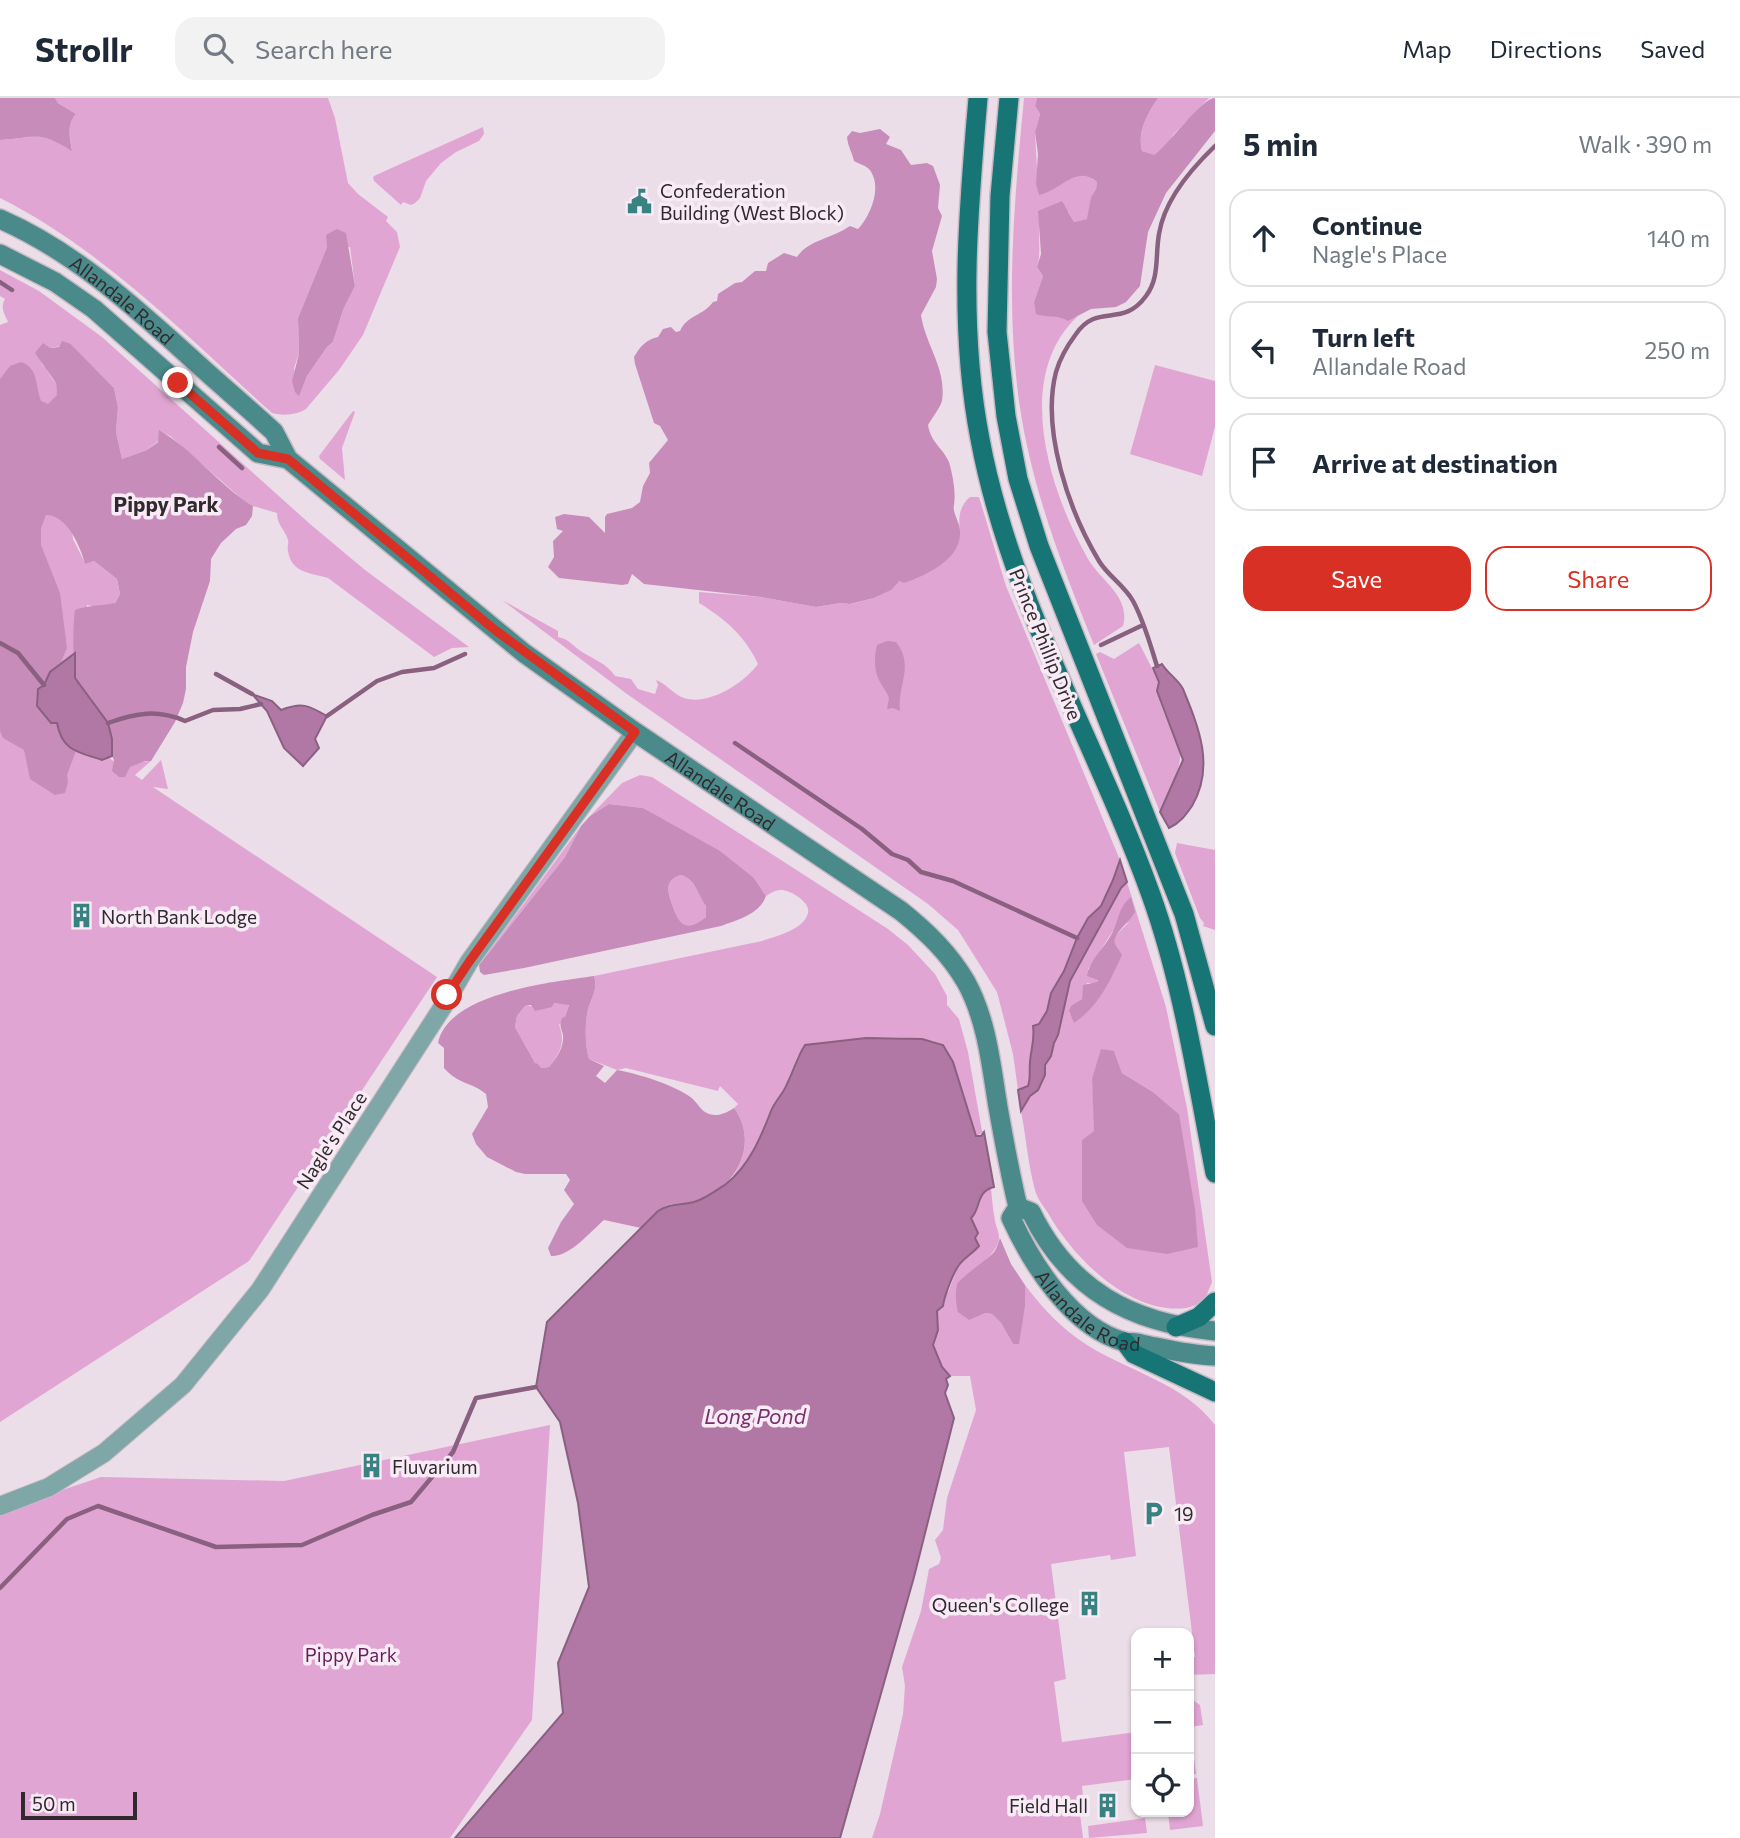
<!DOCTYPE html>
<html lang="en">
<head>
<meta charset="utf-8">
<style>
  :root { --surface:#fff; --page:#f2f2f3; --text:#1f2937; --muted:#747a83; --line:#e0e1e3; --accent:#d93025 }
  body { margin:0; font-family:Commissioner,sans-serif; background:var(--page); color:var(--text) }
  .controls { position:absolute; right:21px; bottom:21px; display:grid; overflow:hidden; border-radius:14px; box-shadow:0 2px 5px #0004 }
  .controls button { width:63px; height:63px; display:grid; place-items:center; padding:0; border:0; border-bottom:2px solid var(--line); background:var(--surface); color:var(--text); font:35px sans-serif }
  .scale { position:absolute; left:21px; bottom:18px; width:116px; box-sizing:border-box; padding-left:7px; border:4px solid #302a2e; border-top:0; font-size:19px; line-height:24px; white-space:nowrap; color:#302a2e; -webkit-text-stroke:5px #f9ebf5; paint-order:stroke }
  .stop { position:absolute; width:21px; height:21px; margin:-16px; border:5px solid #d93025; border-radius:50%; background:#fff }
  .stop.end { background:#d93025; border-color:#fff; box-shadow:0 2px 7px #0008 }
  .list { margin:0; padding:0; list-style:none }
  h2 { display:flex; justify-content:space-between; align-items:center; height:91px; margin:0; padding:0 28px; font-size:30px }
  h2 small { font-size:23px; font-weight:400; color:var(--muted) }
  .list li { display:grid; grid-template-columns:46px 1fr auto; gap:21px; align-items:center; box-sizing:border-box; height:98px; margin:0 14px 14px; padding:0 14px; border:2px solid var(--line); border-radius:21px }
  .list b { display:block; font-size:26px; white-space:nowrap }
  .list p { margin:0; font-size:23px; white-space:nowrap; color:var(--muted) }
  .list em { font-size:23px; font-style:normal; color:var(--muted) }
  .actions { display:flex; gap:14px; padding:21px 28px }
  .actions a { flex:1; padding:16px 0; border:2px solid var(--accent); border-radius:21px; text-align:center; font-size:24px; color:var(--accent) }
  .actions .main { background:var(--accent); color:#fff }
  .icon { flex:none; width:38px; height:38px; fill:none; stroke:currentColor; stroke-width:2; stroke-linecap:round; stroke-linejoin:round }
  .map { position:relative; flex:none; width:1215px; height:1740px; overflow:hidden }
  header { display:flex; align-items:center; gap:42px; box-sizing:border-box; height:98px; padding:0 35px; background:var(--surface); border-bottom:2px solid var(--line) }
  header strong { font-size:33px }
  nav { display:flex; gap:38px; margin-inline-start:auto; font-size:24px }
  .search { width:490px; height:63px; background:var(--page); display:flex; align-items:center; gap:18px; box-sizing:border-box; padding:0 24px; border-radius:21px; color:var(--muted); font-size:26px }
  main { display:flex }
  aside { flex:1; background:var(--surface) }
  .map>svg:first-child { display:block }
  .green { fill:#e1a5d4; fill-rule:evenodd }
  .forest { fill:#c88cbb; fill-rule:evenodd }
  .water { fill:#b177a5; stroke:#8a6081; stroke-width:2 }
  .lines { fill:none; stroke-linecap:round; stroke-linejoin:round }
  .stream { stroke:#8a6081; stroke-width:4.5 }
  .minor-casing { stroke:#c6bac3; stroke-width:20 }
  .secondary-casing { stroke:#c6bac3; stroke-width:22 }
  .primary-casing { stroke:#c6bac3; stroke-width:22 }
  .minor { stroke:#80a7a7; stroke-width:18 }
  .secondary { stroke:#4b8a8b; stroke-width:19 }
  .primary { stroke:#187576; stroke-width:19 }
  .route { stroke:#d93025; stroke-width:9 }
  .labels { text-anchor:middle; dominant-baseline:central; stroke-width:7; stroke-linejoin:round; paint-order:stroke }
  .poi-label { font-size:19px; fill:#302a2e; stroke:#f9ebf5; text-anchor:start }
  .street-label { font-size:19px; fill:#302a2e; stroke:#f9ebf5 }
  .park-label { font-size:19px; fill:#641e5a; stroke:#f9ebf5 }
  .neighbourhood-label { font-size:21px; font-weight:bold; fill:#302a2e; stroke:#f9ebf5 }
  .water-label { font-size:21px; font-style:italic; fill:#772f6b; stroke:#f9ebf5 }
</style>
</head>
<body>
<header>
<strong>Strollr</strong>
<div class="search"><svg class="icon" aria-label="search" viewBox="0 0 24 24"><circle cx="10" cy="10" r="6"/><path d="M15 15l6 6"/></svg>Search here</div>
<nav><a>Map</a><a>Directions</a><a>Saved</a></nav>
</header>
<main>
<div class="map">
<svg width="1215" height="1740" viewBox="0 0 1215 1740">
  <rect width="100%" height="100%" fill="#ebdee8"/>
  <path class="green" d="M55 0H328L335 20 348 85 358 96 388 119 386 123 397 134 400 149 363 237 339 272 306 311C297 317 283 318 272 315 186 238 104 152 0 100V42C36 40 38 32 72 52 70 39 66 27 76 16L58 5ZM327 149H350L355 188 343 212 333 244 327 249 307 278 299 297 294 270 299 256 298 220Z
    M1024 0H1037L1035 8 1040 16 1035 34 1037 70 1089 78 1097 84 1096 91 1091 99 1088 121 1074 124 1068 113 1040 121C1037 138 1042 153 1037 169L1043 178 1034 204 1053 216 1068 222 1078 218C1012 279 1050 394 1088 461 1101 483 1131 499 1123 528L1094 547C1060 463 1027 378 1017 287 1006 192 1015 95 1024 0Z
    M1158 0H1209L1173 37 1167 49 1155 58 1142 53C1137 33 1147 17 1158 0Z
    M483 29 484 36 479 43 456 54 441 65 426 83 420 100 415 105 411 107 403 104 401 107 374 83 373 79 376 77Z
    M0 172 39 193 102 239 310 426 365 472 469 549 452 550 434 559 328 480C311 475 291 475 288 453 287 449 289 445 288 442 285 431 277 428 277 415L253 408 243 402 170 338 160 333 158 343 147 352 122 361 116 334 118 309 114 290 71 246 50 250 42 266C49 273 50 279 56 285L73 441 85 465 94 463 117 481 120 496 114 506 95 509 87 507 94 650 127 672C131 665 143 663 151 663L135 677 142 682 161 662 168 691 153 689 437 879 249 1163 0 1324V227L8 224C4 215 0 209 5 201L0 198Z
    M1155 267 1215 283V329L1202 378 1130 356Z
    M353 313 355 314 342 350 345 382 320 361 319 358Z
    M970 399H979L1006 488 1120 762 1113 782 1101 808 1088 820 1077 840 1064 873 1051 895 1047 913 1039 926 1033 928C1035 941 1031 951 1030 964 1029 973 1031 979 1028 988L1018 992 1013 956 997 894 958 832 928 806 627 596 502 502 558 533V539C569 541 573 548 582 554 595 562 606 565 615 578L631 581 638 591 655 596 658 587 656 582C667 586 674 597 684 600 709 608 744 585 758 566 746 539 724 520 699 505V494L761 499 816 509 841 505 851 506 874 500 890 492 960 431C958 419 960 407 970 399Z
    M1139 545 1159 584C1154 608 1178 634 1180 657 1181 671 1167 702 1160 714L1096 556 1100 554 1114 561Z
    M640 677 652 679 888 831 908 847 935 876 947 898V907L959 921 968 954 982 1033 984 1034 976 1038 953 964 942 946C914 934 837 941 805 947L797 959 787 986 771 1013 763 1039 740 1072 728 1085C746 1063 752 1034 734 1010L738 1006 720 988 718 993 626 970 617 972 589 961C585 947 585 931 587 916 589 902 599 893 594 878L762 843C776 838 804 832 808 815 811 804 790 792 781 792 775 792 771 795 766 798L754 780 643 710 609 706 590 718 622 685Z
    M581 728 565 759 479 867Z
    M1177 745 1215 752V832L1203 828 1204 825 1200 820 1175 755Z
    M681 777C697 782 697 797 706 808V819C687 834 680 828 673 809 668 796 663 782 681 777Z
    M1127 784 1166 909 1187 1010 1212 1184 1205 1201C1199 1205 1193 1209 1186 1210 1130 1217 1073 1160 1048 1115 1043 1108 1037 1100 1035 1092 1028 1067 1026 1039 1021 1013L1030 998 1038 992 1045 977V967L1051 958 1054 945 1058 937 1070 884 1121 790ZM1129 824 1115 838 1113 844 1118 850 1075 924 1069 914 1082 901 1087 885H1097L1098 881 1088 871 1113 833ZM1114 953 1122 975 1153 994 1179 1016 1082 1042 1095 1033 1092 981Z
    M553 905 569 906 565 920 559 927C566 944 560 955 549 969L541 970 535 965 515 929 517 918 525 908 552 909Z
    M988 1090H991C992 1101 993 1112 995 1123 996 1128 999 1134 999 1139 1000 1157 961 1179 956 1201L985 1215 992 1216 1001 1225 1013 1246H1018L1025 1209V1187C1043 1211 1062 1231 1087 1247 1130 1274 1183 1285 1215 1327V1576L1189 1577V1560L1195 1559 1169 1349 1124 1354 1136 1458 1111 1462 1110 1457 1051 1466 1066 1581 1054 1584 1062 1644 1136 1634V1681L1082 1688 1083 1699 1078 1700 1083 1740H872L880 1716 903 1616 905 1588 902 1569 921 1513 929 1471 939 1466 941 1460 935 1442 943 1432 947 1400 976 1312 970 1278H950L942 1269 932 1246 935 1241 937 1213 949 1192 959 1165 964 1163 978 1135 971 1120C980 1114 979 1099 988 1090Z
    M550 1327 532 1622 450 1740H0V1413L101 1379 284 1383Z
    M1194 1603 1200 1607 1203 1627 1190 1629 1196 1676H1189V1604Z
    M1197 1680 1203 1728 1170 1732 1168 1714H1189V1681Z
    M1145 1720 1147 1735 1089 1740 1088 1728Z"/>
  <path class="forest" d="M0 0H55L58 5 76 16C66 27 70 40 72 53 38 32 37 40 0 42Z
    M1037 0H1158C1147 17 1137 33 1142 53L1154 57C1168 48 1201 0 1215 0V33L1166 95 1148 134 1140 188 1126 204 1116 209 1091 211 1068 223C1056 216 1047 220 1036 216L1034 204 1043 178 1037 169 1041 156 1038 113 1062 103 1074 124 1087 121 1091 99 1096 91 1097 84C1076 66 1061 93 1039 97L1036 86 1038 56 1035 34 1040 16 1035 8Z
    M880 31 890 39 886 46 901 52 911 67 927 65 933 68 940 87 938 110 942 118 932 153 937 181 936 189 921 217C925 246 947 271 942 303 940 310 932 320 928 327 931 345 943 350 949 364 953 378 956 394 954 407 952 415 960 424 960 433 962 461 927 477 904 485L900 483 891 492 874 500 850 506 841 505 816 509 761 499 644 486 632 476 628 486 622 487 559 480 548 469 554 459 553 443 563 433 557 431 555 419 564 416 589 419 605 435V419L607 416 632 410 640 404 643 388 650 375 649 365 668 342 660 328 654 325 635 266 634 259C640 249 645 242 658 239L663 231 671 229 676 234 680 233C687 217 703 218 713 204L717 203 718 196 735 185 742 184 755 173H766L768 165 784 155 797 159C808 142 833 140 850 128L858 131C871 117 883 88 869 71 865 67 859 66 854 63 852 54 848 49 847 39L852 33 860 35Z
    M337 131 346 135 355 188 343 212 333 244 327 249 307 278 299 298 295 294 292 283 299 256 298 220 327 149 326 137Z
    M62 243 71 246 114 290 118 309 116 334 122 361 147 352 158 344 159 332C194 352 218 387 253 408L252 418 246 427 236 431 221 445 211 461 210 483 193 534 186 569V591L183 605 175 624 151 663H145L130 669 125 679H119L112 673 114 662 112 658C113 618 95 613 77 582 72 574 73 524 75 512 88 507 100 508 115 505L120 496 117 481 94 463 85 466C80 448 67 417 46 417L41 430V447L60 495 67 550 61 564 50 574 37 608 51 625H57C59 639 63 646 76 653L67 677 68 684 65 695 55 697 30 681 24 652 3 640 0 633V281L10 268 21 264C39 270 35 288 41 303L48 306 57 297 56 285 35 255 43 245 50 250 59 249Z
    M887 543 896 544C915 568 897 587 900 613L893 610 887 611 889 600C887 594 883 590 880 584 874 574 874 558 877 547Z
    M609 706 643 710 720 753 754 780 766 798C760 816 738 822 721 828L524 870 484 877 480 874 479 867 565 759 581 728 590 718ZM681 777C697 782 697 797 706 808V819C687 834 680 828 673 809 668 796 663 782 681 777Z
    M1131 799 1135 814C1129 825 1116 832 1114 844L1122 857C1110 883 1099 908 1074 925L1069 913 1071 908 1082 901 1083 887 1097 884 1098 882 1087 878C1089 863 1102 852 1110 839 1119 825 1117 810 1131 799Z
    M594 878C599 893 589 902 587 916 585 931 585 947 589 961L604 968 596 978 605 985 617 972C639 976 671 986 689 998 697 1003 700 1013 709 1016 718 1019 726 1015 734 1010 761 1046 734 1095 693 1104 684 1107 675 1104 666 1108 656 1113 649 1123 641 1130L604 1122C590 1134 570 1159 551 1158L548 1150 561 1124 574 1106 564 1092 570 1082 566 1076H525L516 1074 487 1059 476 1046 472 1036 488 1009 486 996C472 984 459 987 444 970V950L438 945C448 895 552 884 594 878ZM554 905 569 907 565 919 562 920C559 928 561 929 563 937 564 950 557 959 549 969L541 970 538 966 535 965 515 929 517 918 525 908 531 907 535 913 552 909Z
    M1101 951 1114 953 1122 975 1153 994 1179 1016 1195 1111 1198 1149 1167 1156 1127 1150 1097 1127 1082 1103V1042L1094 1033 1092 981Z
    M1000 1140 1011 1166 1025 1187V1209L1019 1246H1013L1001 1225 992 1216 985 1215 969 1222 958 1214C956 1206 955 1195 957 1187 958 1181 987 1162 993 1155 997 1151 998 1145 1000 1140Z"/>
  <path class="water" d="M75 555V580L108 625 112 641V658L102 662C78 654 62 653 57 625H51L37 608 38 591 44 587 50 574Z
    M1162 566C1167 575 1179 582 1183 591 1199 630 1215 669 1192 708 1185 718 1180 725 1169 730L1160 714 1183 662 1157 593 1159 584 1153 570Z
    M252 596 272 603 281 612C302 604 308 607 327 618L315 641 319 650 303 668 284 650 267 613Z
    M1120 762 1127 784 1121 790 1070 883 1058 937 1054 945 1051 958 1045 967V977L1038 992 1030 998 1021 1013 1018 992 1028 988C1031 979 1029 973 1030 964 1031 951 1035 941 1033 928L1039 926 1047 913 1051 895 1064 873 1077 840 1088 820 1101 808 1113 782Z
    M866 940 922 941 943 947 953 964 976 1038H981L984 1034 994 1089C976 1093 981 1111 971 1120L978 1135 975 1140 979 1148C973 1155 964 1160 959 1167 953 1175 944 1199 943 1208L937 1213 938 1232 933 1247 942 1269 950 1278 946 1281 948 1287 945 1295 954 1320 914 1479 840 1740H455L563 1615 558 1565 589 1489 578 1405 560 1324 536 1289 547 1224 658 1113C673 1104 679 1108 694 1104 705 1101 717 1092 726 1086 749 1068 761 1039 771 1013 775 1003 783 996 787 986 794 972 797 959 805 947Z"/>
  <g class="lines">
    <path class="stream" d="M0 184 12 192
      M219 349 242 370
      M0 545 18 555 44 587
      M1101 547 1143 527
      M1157 568C1150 546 1144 523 1133 503 1124 487 1108 478 1099 463 1069 413 1041 332 1056 274 1060 260 1067 248 1076 236 1098 204 1122 231 1146 198 1160 179 1155 158 1159 136 1164 103 1191 71 1215 48
      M216 576 252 596
      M327 618 377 583 402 574 434 570 465 556
      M108 625C136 615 157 611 185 623L213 612 240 611 261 606
      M735 645 862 731 892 756 908 762 921 774 953 783 1077 840
      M0 1490 67 1421 98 1408 216 1449 302 1447 372 1417 411 1404 453 1354 476 1300 536 1289"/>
    <defs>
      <path id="minor" d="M0 1408 49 1389 104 1355 183 1287 260 1192 444 907 469 864 635 634"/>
      <g id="secondary">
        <path id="s1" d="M0 121C73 153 131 206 190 259 217 284 246 308 274 334L288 361 524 555 635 634 901 813C927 834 949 855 966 884 987 922 991 967 998 1009 1004 1043 1010 1076 1018 1109L1011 1120C1032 1166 1072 1230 1125 1244 1130 1245 1136 1244 1141 1246 1166 1251 1189 1257 1215 1258"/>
        <path d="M0 156 55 184 94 211 258 355 288 361"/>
        <path d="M1018 1109 1031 1114C1069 1192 1131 1225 1215 1233"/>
      </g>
      <path id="primary" d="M978 0C968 114 958 228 980 341 1010 502 1096 644 1151 797 1183 886 1197 983 1215 1075
        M1009 0 1000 98 997 234 1006 318 1018 381 1039 448 1184 816 1215 928
        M1176 1229 1199 1219 1215 1204
        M1125 1244 1134 1256 1215 1294"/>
    </defs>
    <use href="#minor" class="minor-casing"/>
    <use href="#secondary" class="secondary-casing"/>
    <use href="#primary" class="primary-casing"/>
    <use href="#minor" class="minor"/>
    <use href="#secondary" class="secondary"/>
    <use href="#primary" class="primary"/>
  </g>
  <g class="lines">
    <path class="route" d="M178 285 258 355 288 361 495 532 635 634 469 864 447 897"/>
  </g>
  <defs>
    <symbol id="civic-bare" viewBox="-9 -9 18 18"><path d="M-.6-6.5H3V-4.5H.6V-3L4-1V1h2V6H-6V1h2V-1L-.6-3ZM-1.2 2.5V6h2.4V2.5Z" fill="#398282" stroke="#f9ebf5" stroke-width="2.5" paint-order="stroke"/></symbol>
    <symbol id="building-bare" viewBox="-9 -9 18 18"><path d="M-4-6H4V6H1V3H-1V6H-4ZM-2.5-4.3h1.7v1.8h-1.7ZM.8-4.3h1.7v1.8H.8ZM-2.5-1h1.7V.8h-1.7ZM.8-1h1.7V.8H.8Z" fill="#398282" stroke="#f9ebf5" stroke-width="2.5" paint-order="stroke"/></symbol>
    <symbol id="parking-bare" viewBox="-9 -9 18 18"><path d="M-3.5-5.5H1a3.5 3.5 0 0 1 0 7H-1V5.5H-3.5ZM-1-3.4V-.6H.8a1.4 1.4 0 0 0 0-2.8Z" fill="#398282" stroke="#f9ebf5" stroke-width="2.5" paint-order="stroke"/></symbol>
  </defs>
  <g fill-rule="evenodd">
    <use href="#civic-bare" x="622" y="86" width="35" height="35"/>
    <use href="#building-bare" x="64" y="800" width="35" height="35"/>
    <use href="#building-bare" x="354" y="1350" width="35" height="35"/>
    <use href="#parking-bare" x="1136" y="1398" width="35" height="35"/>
    <use href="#building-bare" x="1072" y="1488" width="35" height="35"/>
    <use href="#building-bare" x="1090" y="1690" width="35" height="35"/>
  </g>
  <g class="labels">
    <g class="poi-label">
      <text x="660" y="92">Confederation<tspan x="660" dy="22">Building (West Block)</tspan></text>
      <text x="101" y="818">North Bank Lodge</text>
      <text x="392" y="1368">Fluvarium</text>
      <text x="1174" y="1415">19</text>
      <text x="1069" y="1506" text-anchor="end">Queen's College</text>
      <text x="1088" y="1707" text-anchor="end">Field Hall</text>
    </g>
    <g class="street-label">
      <text stroke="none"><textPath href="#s1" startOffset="147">Allandale Road</textPath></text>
      <text transform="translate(1046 546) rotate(68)">Prince Phillip Drive</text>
      <text stroke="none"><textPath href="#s1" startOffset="924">Allandale Road</textPath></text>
      <text transform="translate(331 1042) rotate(-57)">Nagle's Place</text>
      <text stroke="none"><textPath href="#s1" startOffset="1608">Allandale Road</textPath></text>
    </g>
    <g class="park-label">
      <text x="351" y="1556">Pippy Park</text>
    </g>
    <g class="neighbourhood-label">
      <text x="166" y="405">Pippy Park</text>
    </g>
    <g class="water-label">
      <text x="755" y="1317">Long Pond</text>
    </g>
  </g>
</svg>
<div class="controls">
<button>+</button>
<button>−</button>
<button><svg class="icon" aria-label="locate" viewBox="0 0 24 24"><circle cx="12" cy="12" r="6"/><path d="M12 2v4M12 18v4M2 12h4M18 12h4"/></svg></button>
</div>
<div class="scale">50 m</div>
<div class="stop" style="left:447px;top:897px"></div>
<div class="stop end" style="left:178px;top:285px"></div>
</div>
<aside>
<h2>5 min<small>Walk · 390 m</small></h2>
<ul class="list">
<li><svg class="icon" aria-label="ahead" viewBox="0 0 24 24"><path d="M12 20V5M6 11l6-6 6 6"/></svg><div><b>Continue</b><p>Nagle's Place</p></div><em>140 m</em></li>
<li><svg class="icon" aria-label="left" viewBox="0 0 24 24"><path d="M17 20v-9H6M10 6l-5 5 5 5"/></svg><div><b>Turn left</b><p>Allandale Road</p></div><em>250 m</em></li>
<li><svg class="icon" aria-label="arrive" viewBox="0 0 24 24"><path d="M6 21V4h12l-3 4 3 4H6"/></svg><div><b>Arrive at destination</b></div></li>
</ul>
<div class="actions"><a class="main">Save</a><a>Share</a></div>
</aside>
</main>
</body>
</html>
